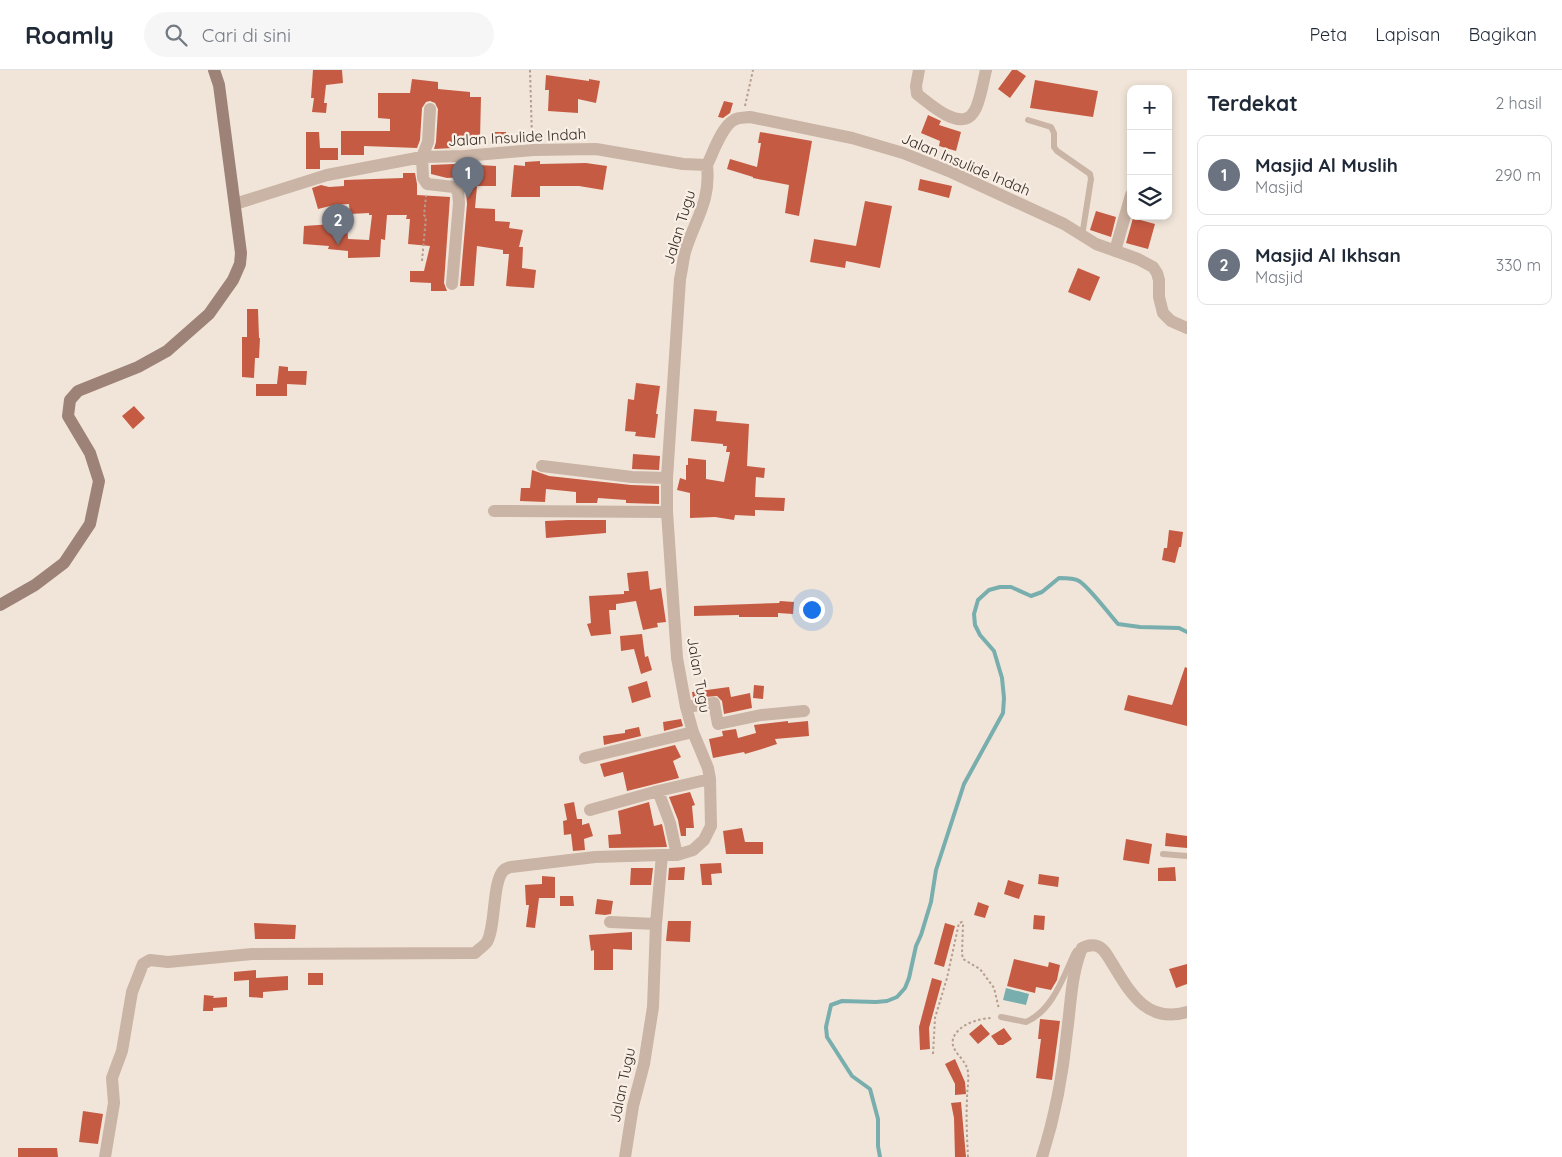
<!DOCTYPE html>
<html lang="id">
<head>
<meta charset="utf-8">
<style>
  :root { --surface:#fff; --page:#f6f6f7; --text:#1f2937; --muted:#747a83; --line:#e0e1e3; --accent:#0f766e }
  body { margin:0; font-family:Quicksand,sans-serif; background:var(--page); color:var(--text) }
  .controls { position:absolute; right:15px; top:15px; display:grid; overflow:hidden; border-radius:10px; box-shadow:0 2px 8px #0003 }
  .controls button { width:45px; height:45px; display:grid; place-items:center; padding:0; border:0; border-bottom:1px solid var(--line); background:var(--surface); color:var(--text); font:25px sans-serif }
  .you { position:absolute; left:811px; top:539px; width:18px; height:18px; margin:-12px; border:4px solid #fff; border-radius:50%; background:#1a73e8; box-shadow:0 0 0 8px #1a73e833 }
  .badge { display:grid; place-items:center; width:32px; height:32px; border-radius:50%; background:var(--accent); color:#fff; font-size:16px; font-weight:700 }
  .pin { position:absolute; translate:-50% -41px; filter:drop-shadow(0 1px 2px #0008) }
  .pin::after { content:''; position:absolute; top:26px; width:18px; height:15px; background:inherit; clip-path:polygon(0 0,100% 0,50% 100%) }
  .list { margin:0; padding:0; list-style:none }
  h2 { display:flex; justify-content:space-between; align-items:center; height:65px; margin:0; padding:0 20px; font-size:21px }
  h2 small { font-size:16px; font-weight:400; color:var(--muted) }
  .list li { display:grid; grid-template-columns:32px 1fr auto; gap:15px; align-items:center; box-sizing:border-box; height:80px; margin:0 10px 10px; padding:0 10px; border:1px solid var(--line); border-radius:10px }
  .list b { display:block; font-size:19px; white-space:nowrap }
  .list p { margin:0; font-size:16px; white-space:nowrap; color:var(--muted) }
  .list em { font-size:16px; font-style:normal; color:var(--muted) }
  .icon { flex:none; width:28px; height:28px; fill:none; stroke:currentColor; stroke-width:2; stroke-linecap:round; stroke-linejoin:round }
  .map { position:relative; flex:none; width:1187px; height:1087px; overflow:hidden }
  header { display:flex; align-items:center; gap:30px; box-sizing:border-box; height:70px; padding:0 25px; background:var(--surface); border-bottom:1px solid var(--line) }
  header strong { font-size:24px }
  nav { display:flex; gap:28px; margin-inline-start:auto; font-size:18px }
  .search { width:350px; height:45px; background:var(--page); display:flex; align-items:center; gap:12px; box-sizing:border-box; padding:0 18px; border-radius:28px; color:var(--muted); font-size:19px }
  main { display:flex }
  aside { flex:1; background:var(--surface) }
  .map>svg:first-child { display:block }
  .water { fill:#78aead }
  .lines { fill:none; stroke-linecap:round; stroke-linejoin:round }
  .stream { stroke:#78aead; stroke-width:4 }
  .building { fill:#c65b43 }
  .path { stroke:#b59e8f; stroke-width:2; stroke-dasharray:2.5 2.5; stroke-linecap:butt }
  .lane { stroke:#c9b4a5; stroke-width:6 }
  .street { stroke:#c9b4a5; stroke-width:12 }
  .secondary { stroke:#9d8277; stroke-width:12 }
  .labels { text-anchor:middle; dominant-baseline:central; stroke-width:4.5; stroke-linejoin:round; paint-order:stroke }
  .street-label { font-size:15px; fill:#352a26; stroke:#f9efe5 }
</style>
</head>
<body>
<header>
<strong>Roamly</strong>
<div class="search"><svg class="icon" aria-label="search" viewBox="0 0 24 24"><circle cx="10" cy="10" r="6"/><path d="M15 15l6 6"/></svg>Cari di sini</div>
<nav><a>Peta</a><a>Lapisan</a><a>Bagikan</a></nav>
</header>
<main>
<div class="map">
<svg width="1187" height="1087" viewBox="0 0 1187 1087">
  <rect width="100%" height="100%" fill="#f1e5d9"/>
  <path class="water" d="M1006 918 1029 924 1026 935 1003 930Z"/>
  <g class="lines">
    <path class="stream" d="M880 1087 878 1076V1049L870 1019 852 1006 827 967 826 957 831 935 842 931 876 932 887 931 897 927 905 918 909 908 916 876 921 865 931 832 936 800 964 714 1003 643 1004 628 1002 608 994 581 980 565 975 555 974 544 978 530 989 520 1000 517H1011L1031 526 1042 522 1059 508C1065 508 1074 508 1079 511 1089 517 1109 544 1118 554L1140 557 1179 558 1187 562"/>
  </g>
  <path class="building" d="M313 0H342L343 13 326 15 324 33H327L326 43 312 42 314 28H311Z
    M1012 0H1017L1026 6 1010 28 998 19Z
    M546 5 589 11V9L600 11 596 33 578 29V43L548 41 549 20H545Z
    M412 9 438 12V19L470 22V27H481L480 69 454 66 453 78 434 79 436 72 438 39 435 33 430 31 426 32 422 38 420 70 417 78 364 76V85H341V61H390V49L378 48V23H410Z
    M1035 10 1098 21 1093 47 1030 38Z
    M724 31 733 33 730 43 723 48 718 47Z
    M928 45 941 51 939 55 961 62 956 81 939 76 940 71 921 63Z
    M306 62H319L320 78H338V90H320V99H306Z
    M490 62H506V74H490Z
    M760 62 812 71 799 146 785 143 789 115 753 108V107L727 99 730 89 757 97 761 73H758Z
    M540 91V94L586 93 607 96 603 120 579 116H540V127H511L514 95 525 96V92Z
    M453 94 479 97V95L496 96V116H477L475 138 495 139V151L510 152 509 158 523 160 519 177H523L522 198 536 200 534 218 506 216 509 184H503V180L477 176 474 216H460L467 134 466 121 462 114V107L447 108 431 104V95Z
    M403 103H415L417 114V125L450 127 444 213 447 221H431V213L410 212V201H424L430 176 408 174 410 149H406L407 145H387L385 170 381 169 380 187 348 188V181L328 179 329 176 303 174 304 156 347 153 348 169 369 170 372 145H369V143L350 144 349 134 334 135 318 139 312 118 321 115 329 117 344 116V110L403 108Z
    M920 109 952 116 949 128 918 120Z
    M865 131 892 136 880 198 846 191 845 198 810 192 814 169 856 176Z
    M1096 141 1116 147 1111 167 1090 160Z
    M1133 148 1155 154 1148 179 1126 173Z
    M1078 198 1100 207 1090 231 1068 222Z
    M247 239H258L259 268H260L259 288H255L254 308 242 307V267H247Z
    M279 296 288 297V301H307L306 315 287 314V326H256V314H277Z
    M636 313 660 316 656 344H658L655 368 635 366 636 362 625 361 628 329 634 330Z
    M134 336 145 348 133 359 122 346Z
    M694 339 717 341 716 351 749 354 747 396 765 398 764 408 756 407 755 427 785 428 784 441 755 440V446L735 445 734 450 715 447 690 448V423L677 420 680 408 686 410V395H688V388L706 390V409L724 412 730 382H726L727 376H723V374L691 371Z
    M633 384 660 386 659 400 632 399Z
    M532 400 549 406 631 415 659 416V434L626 433V430L598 428 597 433H576V422L546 419 545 432 520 431 521 418H530Z
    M568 450H606V463L546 468 545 451Z
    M1169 460 1183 462 1181 477H1179L1175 493 1162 490 1164 478H1167Z
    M648 501 650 520 661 518 666 552 657 553 658 557 643 560 636 531 616 534V540H609L611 564 591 566 587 554 591 553 589 526 624 524V521H629L627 503Z
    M780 531 794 532 793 544 778 543V547H739V545L694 546V536L779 533Z
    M642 564 645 587 648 586 652 600 641 604 634 579 621 581 620 566Z
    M1185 597 1187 598V656L1124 640 1128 625 1172 635Z
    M647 611 651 627 632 633 628 617Z
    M754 615 764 616 763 629 753 628Z
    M729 617 731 627 750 623 752 638 724 644 722 631 717 626 693 628 692 622Z
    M681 649 683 656 664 661 663 652Z
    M788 651V653L808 651 809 666 775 669 777 674 762 679 745 684 744 682 713 688 709 669 723 666 722 661 736 659 738 668 756 663 754 655Z
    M639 657 641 666 604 675 603 666 625 663V660Z
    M675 675 681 687 673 691 679 708 627 721 623 702 604 707 600 694Z
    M690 722 695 735 692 736 694 758H686V766H681L678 750 669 727Z
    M574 732 577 749H582V755L589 753 593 766 584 769 585 780 573 781 571 764 564 765 563 751 567 750 564 734Z
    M649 732 654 756 662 754 667 777 609 778 608 765 621 764 618 741Z
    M742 758 745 772H763V784H726L723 761Z
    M1166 763 1187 766V778L1165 776Z
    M1126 769 1152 774 1149 794 1123 790Z
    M721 793 722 803 711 804 712 815H702L700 794Z
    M685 797 684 810H668L669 798Z
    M1175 797 1176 811H1158V798Z
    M631 798H653L651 815H630Z
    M1039 804 1059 807 1058 817 1038 814Z
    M542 806 555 807V828H539L535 858 526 857 529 835H526L525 815 542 814Z
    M1008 810 1024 815 1019 829 1004 824Z
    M560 826H573L574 836H560Z
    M597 829 613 831 611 844 605 845 595 844Z
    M978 832 989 836 985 848 974 845Z
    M1034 845 1045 846 1044 860 1033 859Z
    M668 851H691L690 872 666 871Z
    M254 853 296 855 295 869H255Z
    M945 853 955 856 944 897 934 894Z
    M632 862V880L613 879V900H594V880L591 881 589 865Z
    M1014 889 1048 897 1049 892 1060 895 1057 910 1051 920 1036 917 1035 923 1007 916Z
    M1187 894V914L1176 918 1169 899Z
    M256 900V908L288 906V920L263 922V928L249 927V910L234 911V902Z
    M308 903H323V915H308Z
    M932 908 942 911 929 958 930 979 920 980 919 957Z
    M204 925 214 926 213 928 227 927V937L213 938V941H203Z
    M1040 949 1060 951 1052 1010 1036 1008 1041 969H1038Z
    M981 954 990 964 978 974 969 964Z
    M1004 958 1012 969 1003 975H998L991 966Z
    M955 989 965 1012 966 1024 955 1025V1014L945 994Z
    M961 1032 966 1087H955L954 1048 951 1033Z
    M83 1041 103 1044 98 1074 79 1072Z
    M18 1078H57L58 1087H18Z"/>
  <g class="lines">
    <path class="path" d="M530 0 532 68
      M745 36 753 0
      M422 191 426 147 424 145 426 126
      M933 984 935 948 947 908 959 853 962 852 963 855 962 884 963 889 980 899 994 918 999 939
      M968 1087C967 1068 966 1048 967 1029 967 1020 969 1011 968 1002 966 988 950 982 953 969 957 955 979 948 992 948"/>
    <path class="lane" d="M1028 50 1051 57 1054 63V77L1057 81 1090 104 1091 109 1082 166
      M1163 784 1187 786
      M1001 947 1026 952C1052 941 1063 908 1074 884L1076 881"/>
    <path class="street" d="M919 0 916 16 917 24C930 34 964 66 976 38 981 27 983 12 986 0
      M430 39 428 72 422 87 423 108 427 114 454 117 458 122 459 133 452 214
      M235 134 327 105 422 87 465 86 533 80 596 79 683 94 707 95C713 83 722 56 734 50 739 47 745 48 750 47L852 68 903 83 951 102 1064 154 1096 174 1138 189 1153 197 1157 203 1159 210V227L1163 243 1171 251 1187 258
      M1115 181 1131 125
      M542 396 632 407 667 408
      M494 441 667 442
      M686 637 714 633 718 654 761 645 804 641
      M585 688 693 662
      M658 721 670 753 677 785
      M590 740 658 721 710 709
      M610 852 656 854
      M105 1087 114 1033 112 1008 122 981 132 922 143 894 150 890 168 892 252 884 475 883C479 879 484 876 487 872 496 856 492 811 504 800 505 799 510 797 511 797L595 787 662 785
      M625 1087 633 1036 644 994 653 937 656 854 662 785H677L693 780 704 770 711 756 710 709 708 698 693 662 686 637 677 588 667 442V408L680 209C682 200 683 191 685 182 695 149 711 132 707 95
      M1042 1087C1055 1046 1063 1004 1067 962 1071 933 1071 905 1082 878 1087 876 1092 874 1097 876 1104 878 1108 887 1112 893 1130 922 1146 954 1187 942"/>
    <path class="secondary" d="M0 535 35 515 64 493 90 454 99 411 90 383 68 346 70 330 78 321 138 297 167 281 209 244 233 210 240 194 241 183 219 15 214 0"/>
  </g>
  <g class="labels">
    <g class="street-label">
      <text transform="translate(517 67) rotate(-3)">Jalan Insulide Indah</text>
      <text transform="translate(966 94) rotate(23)">Jalan Insulide Indah</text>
      <text transform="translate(679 157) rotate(-73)">Jalan Tugu</text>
      <text transform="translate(699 605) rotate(80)">Jalan Tugu</text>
      <text transform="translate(622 1015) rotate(-78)">Jalan Tugu</text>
    </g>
  </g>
</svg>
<div class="controls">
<button>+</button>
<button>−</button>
<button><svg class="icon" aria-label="layers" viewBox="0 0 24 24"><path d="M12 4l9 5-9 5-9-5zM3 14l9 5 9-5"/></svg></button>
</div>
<div class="you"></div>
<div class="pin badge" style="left:468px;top:128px;background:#6b7280">1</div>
<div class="pin badge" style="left:338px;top:175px;background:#6b7280">2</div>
</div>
<aside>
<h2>Terdekat<small>2 hasil</small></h2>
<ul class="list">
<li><span class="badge" style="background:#6b7280">1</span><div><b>Masjid Al Muslih</b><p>Masjid</p></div><em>290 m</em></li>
<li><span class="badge" style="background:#6b7280">2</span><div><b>Masjid Al Ikhsan</b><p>Masjid</p></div><em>330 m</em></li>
</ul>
</aside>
</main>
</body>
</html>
